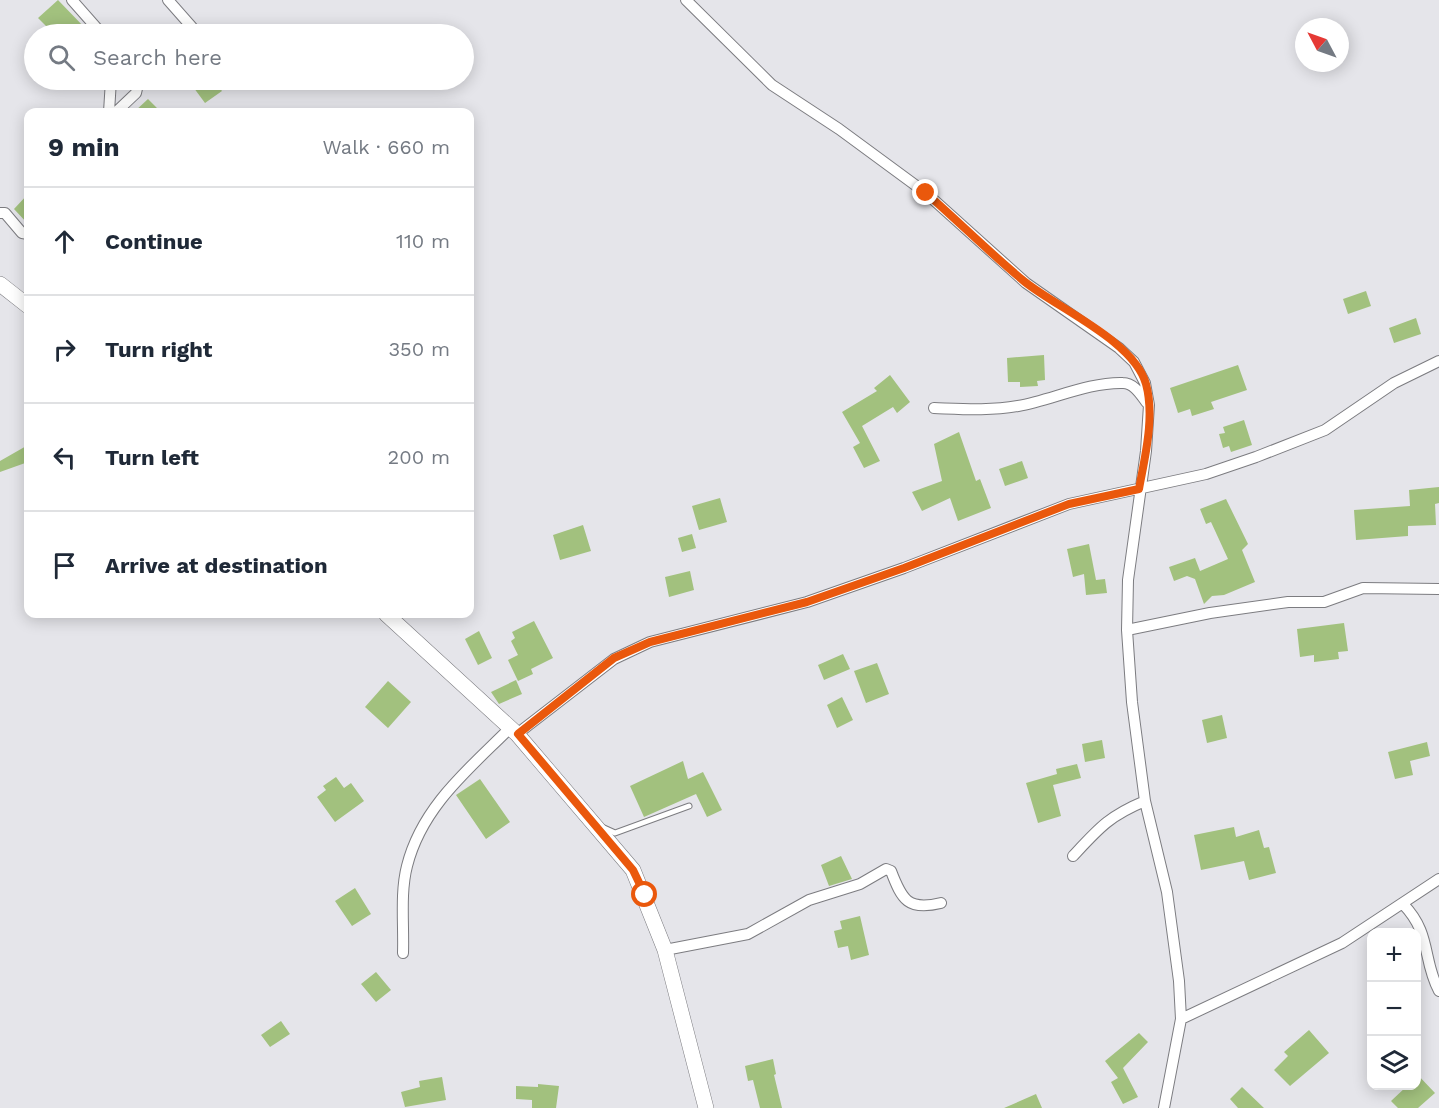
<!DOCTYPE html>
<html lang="en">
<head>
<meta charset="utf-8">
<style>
  :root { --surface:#fff; --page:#f2f2f3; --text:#1f2937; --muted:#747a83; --line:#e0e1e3 }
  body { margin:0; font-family:"Work Sans",sans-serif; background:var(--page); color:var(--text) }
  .controls { position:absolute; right:18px; bottom:18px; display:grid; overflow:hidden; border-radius:12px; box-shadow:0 3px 15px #0003 }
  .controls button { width:54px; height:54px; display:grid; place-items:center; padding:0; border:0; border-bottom:2px solid var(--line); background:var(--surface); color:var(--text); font:30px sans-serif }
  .compass { position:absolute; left:1295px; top:18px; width:54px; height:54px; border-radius:50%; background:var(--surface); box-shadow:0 3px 15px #0003; rotate:311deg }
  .stop { position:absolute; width:18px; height:18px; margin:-14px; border:4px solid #ea580c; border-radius:50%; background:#fff }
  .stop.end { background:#ea580c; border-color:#fff; box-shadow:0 2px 6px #0008 }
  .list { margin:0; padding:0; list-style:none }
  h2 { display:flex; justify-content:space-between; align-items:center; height:78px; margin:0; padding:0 24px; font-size:26px }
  h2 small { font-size:20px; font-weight:400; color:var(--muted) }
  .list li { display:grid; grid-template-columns:39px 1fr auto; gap:18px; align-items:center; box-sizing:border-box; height:108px; padding:0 24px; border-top:2px solid var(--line) }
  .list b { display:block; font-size:22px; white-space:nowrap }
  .list em { font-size:20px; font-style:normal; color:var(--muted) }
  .icon { flex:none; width:33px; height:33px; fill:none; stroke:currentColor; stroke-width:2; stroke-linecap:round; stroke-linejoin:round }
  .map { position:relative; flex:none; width:1439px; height:1108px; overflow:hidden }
  .search { position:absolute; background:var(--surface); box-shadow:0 3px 15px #0003; left:24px; top:24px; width:450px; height:66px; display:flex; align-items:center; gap:15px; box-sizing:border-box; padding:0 21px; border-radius:33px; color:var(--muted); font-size:22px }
  .panel { position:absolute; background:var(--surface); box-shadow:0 3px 15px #0003; left:24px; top:108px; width:450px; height:510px; border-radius:12px }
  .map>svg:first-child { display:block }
  .building { fill:#a2c17e }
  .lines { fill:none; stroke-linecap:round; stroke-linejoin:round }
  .lane-casing { stroke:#7c7c80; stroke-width:7 }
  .street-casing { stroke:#7c7c80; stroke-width:12 }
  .secondary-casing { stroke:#7c7c80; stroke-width:16 }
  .lane { stroke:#fff; stroke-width:5 }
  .street { stroke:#fff; stroke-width:10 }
  .secondary { stroke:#fff; stroke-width:15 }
  .route { stroke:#ea580c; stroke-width:8 }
</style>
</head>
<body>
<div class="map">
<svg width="1439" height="1108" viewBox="0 0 1439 1108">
  <rect width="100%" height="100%" fill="#e5e5ea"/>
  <path class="building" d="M58 0 86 29 80 34H54L38 18Z
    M188 80H214L222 91 205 103Z
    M148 99 161 112H134Z
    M28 194V224L14 209Z
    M1366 291 1371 306 1348 314 1343 299Z
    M1416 318 1421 334 1394 343 1389 328Z
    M1044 355 1045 380 1037 381 1038 386 1020 387V382H1008L1007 358Z
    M1238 365 1247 390 1211 402 1214 409 1192 416 1190 409 1178 413 1170 388Z
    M890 375 910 402 897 413 893 407 862 426 880 461 864 468 853 447 860 443 842 412 877 391 874 388Z
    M1244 420 1252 445 1231 452 1229 446 1223 448 1219 434 1225 433 1223 427Z
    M959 432 976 481 980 479 991 508 958 521 950 498 922 511 912 492 942 481 934 444Z
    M28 445V462L0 472V461Z
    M1022 461 1028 478 1005 486 999 469Z
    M1439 487V503L1435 504 1436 525 1408 526V536L1356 540 1354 510 1410 506 1409 490Z
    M720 498 727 522 699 530 692 506Z
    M1226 499 1248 544 1242 550 1255 582 1224 595 1212 596 1204 604 1195 579 1187 576 1174 581 1169 567 1195 558 1200 571 1228 559 1211 522 1206 524 1200 509Z
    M583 525 591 551 560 560 553 535Z
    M692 534 696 548 682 552 678 538Z
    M1089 544 1096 580 1105 579 1107 593 1086 595 1084 574 1073 577 1067 549Z
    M690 571 694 590 669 597 665 577Z
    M534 621 553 658 531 669 533 674 518 681 508 660 518 655 511 641 515 638 512 632Z
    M1344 623 1348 651 1338 652 1339 659 1314 662V655L1300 657 1297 629Z
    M479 631 492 658 478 665 465 639Z
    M843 654 850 669 824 680 818 665Z
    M877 663 889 694 866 703 854 671Z
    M516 680 522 694 499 704 491 692Z
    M388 681 411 702 388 728 365 707Z
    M842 697 853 720 837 728 827 705Z
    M1222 715 1227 738 1207 743 1202 720Z
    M1102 740 1105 758 1085 762 1082 744Z
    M1427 742 1430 756 1410 761 1413 775 1395 779 1388 752Z
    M683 761 688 779 703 772 722 810 707 817 696 794 644 817 630 786Z
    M1077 764 1081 778 1053 785 1061 816 1038 823 1026 783 1057 774 1056 769Z
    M336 777 344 788 351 783 364 801 335 822 317 797 326 790 323 786Z
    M480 779 510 822 486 839 456 795Z
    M1234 827 1236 837 1259 830 1264 848 1269 847 1276 873 1249 880 1244 861 1201 870 1194 835Z
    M841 856 852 879 829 886 821 865Z
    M355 888 371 914 352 926 335 901Z
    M860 916 869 955 851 960 848 946 838 948 834 931 842 929 840 921Z
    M376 972 391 990 376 1002 361 984Z
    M281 1021 290 1034 270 1047 261 1035Z
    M1309 1030 1329 1053 1290 1086 1274 1070 1288 1056 1284 1052Z
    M1139 1033 1148 1042 1123 1068 1138 1097 1123 1104 1111 1082 1118 1078 1105 1061Z
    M773 1059 776 1074 774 1075 782 1108H760L753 1080 748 1081 745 1066Z
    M1416 1073 1435 1093 1418 1108H1398L1391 1101 1407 1086H1416Z
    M442 1077 446 1100 405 1107 401 1092 420 1087 419 1081Z
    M538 1084 559 1086 556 1108H532V1100L516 1099V1086L538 1087Z
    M1242 1087 1264 1108H1238L1230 1099Z
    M1036 1094 1042 1108H1004Z"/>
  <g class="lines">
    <defs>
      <path id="lane" d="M604 828 615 833 689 806"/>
      <path id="street" d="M72 0 102 34
        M168 0 198 34
        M686 0 772 85 839 129 926 193 1026 283 1119 348 1134 362 1145 383 1149 405 1146 451 1128 580 1127 630 1132 702 1145 801 1167 892 1179 981 1181 1019 1164 1108
        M109 112 111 80
        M116 112 136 93 139 80
        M0 213H5L22 233 28 234
        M934 408C962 409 990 411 1018 406 1052 400 1088 382 1123 383 1134 383 1141 395 1147 403
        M1127 630 1210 613 1288 602H1324L1363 588 1439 589
        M517 734 614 659 650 642 807 602 904 568 1069 504 1206 474 1256 457 1325 430 1394 383 1439 361
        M1073 856C1099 828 1109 816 1145 801
        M1403 904C1432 934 1422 959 1439 991
        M665 950 748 934 809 900 860 884 886 869 891 871C902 900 908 911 941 903
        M403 953C404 925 400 893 407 866 422 806 470 768 511 727
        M1181 1019 1342 943 1439 879"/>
      <path id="secondary" d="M0 284 28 306
        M386 614 517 734 633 870 665 950 706 1108"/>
    </defs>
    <use href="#lane" class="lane-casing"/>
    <use href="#street" class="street-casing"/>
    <use href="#secondary" class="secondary-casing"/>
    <use href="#lane" class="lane"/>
    <use href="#street" class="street"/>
    <use href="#secondary" class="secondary"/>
  </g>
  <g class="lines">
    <path class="route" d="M645 895 633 870 518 734 614 658 650 642 807 602 904 568 1069 504 1139 489C1145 456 1155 417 1146 384 1134 341 1059 309 1025 282 991 254 959 222 926 193"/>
  </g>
</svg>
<div class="controls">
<button>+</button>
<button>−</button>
<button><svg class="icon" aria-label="layers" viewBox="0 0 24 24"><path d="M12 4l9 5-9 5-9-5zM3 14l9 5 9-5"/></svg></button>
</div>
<svg class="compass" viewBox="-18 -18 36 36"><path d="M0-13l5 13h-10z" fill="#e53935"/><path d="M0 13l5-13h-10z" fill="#747a83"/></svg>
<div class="stop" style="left:645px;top:895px"></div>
<div class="stop end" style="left:926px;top:193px"></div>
<div class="search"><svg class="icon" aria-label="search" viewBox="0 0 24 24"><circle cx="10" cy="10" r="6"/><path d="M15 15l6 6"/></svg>Search here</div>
<section class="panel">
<h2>9 min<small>Walk · 660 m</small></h2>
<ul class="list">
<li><svg class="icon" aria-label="ahead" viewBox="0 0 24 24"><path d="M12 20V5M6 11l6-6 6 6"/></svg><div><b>Continue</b></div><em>110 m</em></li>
<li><svg class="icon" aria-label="right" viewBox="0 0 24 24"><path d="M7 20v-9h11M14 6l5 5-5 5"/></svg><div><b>Turn right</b></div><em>350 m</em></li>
<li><svg class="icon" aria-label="left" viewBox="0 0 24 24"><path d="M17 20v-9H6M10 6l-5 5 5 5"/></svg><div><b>Turn left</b></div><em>200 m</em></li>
<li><svg class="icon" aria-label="arrive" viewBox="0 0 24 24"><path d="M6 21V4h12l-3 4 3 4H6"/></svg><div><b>Arrive at destination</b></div></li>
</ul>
</section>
</div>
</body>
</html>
